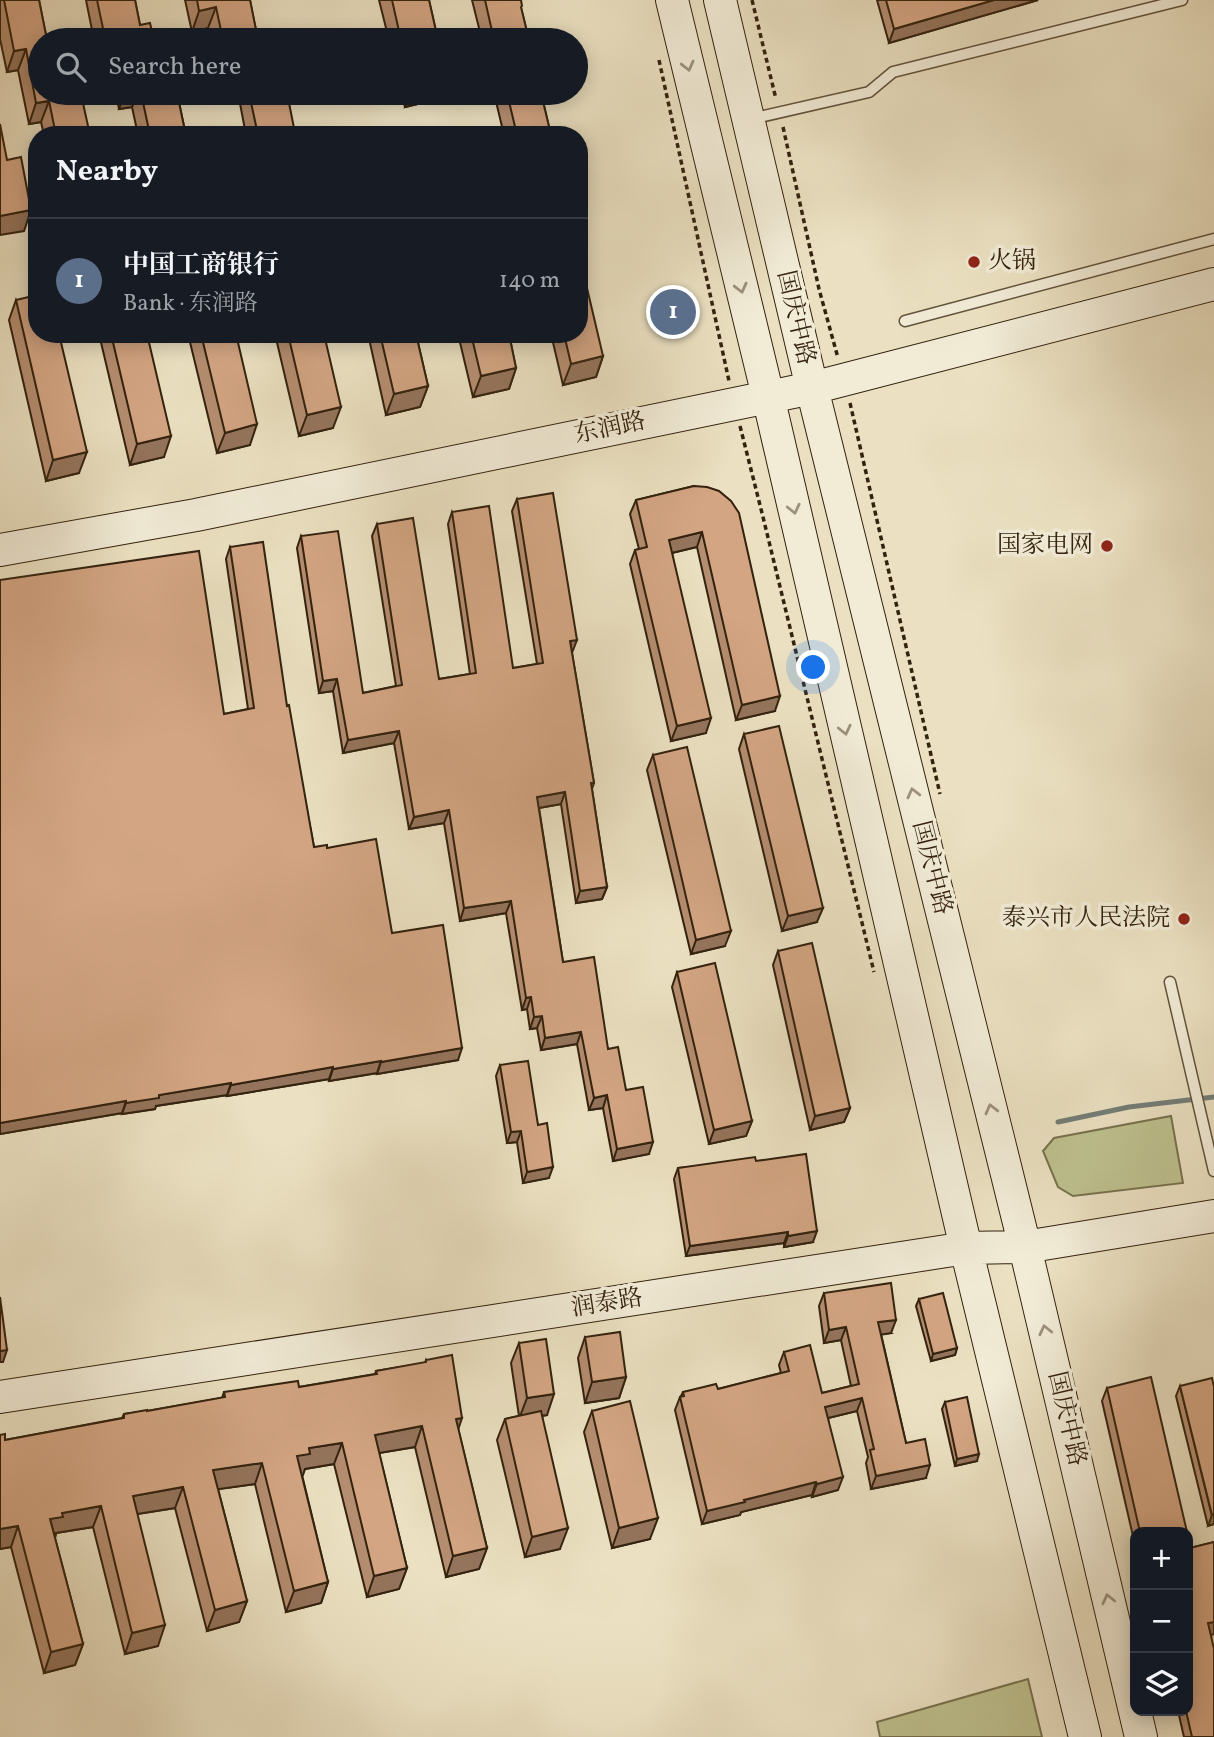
<!DOCTYPE html>
<html lang="en">
<head>
<meta charset="utf-8">
<style>
  :root { --surface:#171b24; --page:#20242c; --text:#f1f3f6; --muted:#9ea1a6; --line:#363941; --accent:#2563eb }
  body { margin:0; font-family:Vollkorn,"Noto Serif SC",serif; background:var(--page); color:var(--text) }
  .controls { position:absolute; right:21px; bottom:21px; display:grid; overflow:hidden; border-radius:14px; box-shadow:0 4px 18px #0003 }
  .controls button { width:63px; height:63px; display:grid; place-items:center; padding:0; border:0; border-bottom:2px solid var(--line); background:var(--surface); color:var(--text); font:35px sans-serif }
  .you { position:absolute; left:814px; top:668px; width:24px; height:24px; margin:-18px; border:5px solid #fff; border-radius:50%; background:#1a73e8; box-shadow:0 0 0 10px #1a73e833 }
  .badge { display:grid; place-items:center; width:46px; height:46px; border-radius:50%; background:var(--accent); color:#fff; font-size:23px; font-weight:700 }
  .pin { position:absolute; translate:-50% -50%; border:4px solid #fff; box-shadow:0 2px 7px #0006 }
  .list { margin:0; padding:0; list-style:none }
  h2 { display:flex; justify-content:space-between; align-items:center; height:91px; margin:0; padding:0 28px; font-size:30px }
  h2 small { font-size:23px; font-weight:400; color:var(--muted) }
  .list li { display:grid; grid-template-columns:46px 1fr auto; gap:21px; align-items:center; box-sizing:border-box; height:126px; padding:0 28px; border-top:2px solid var(--line) }
  .list b { display:block; font-size:26px; white-space:nowrap }
  .list p { margin:0; font-size:23px; white-space:nowrap; color:var(--muted) }
  .list em { font-size:23px; font-style:normal; color:var(--muted) }
  .icon { flex:none; width:38px; height:38px; fill:none; stroke:currentColor; stroke-width:2; stroke-linecap:round; stroke-linejoin:round }
  .map { position:relative; flex:none; width:1214px; height:1737px; overflow:hidden }
  .search { position:absolute; background:var(--surface); box-shadow:0 4px 18px #0003; left:28px; top:28px; width:560px; height:77px; display:flex; align-items:center; gap:18px; box-sizing:border-box; padding:0 24px; border-radius:38px; color:var(--muted); font-size:26px }
  .panel { position:absolute; background:var(--surface); box-shadow:0 4px 18px #0003; left:28px; top:126px; width:560px; height:217px; border-radius:28px }
  .map>svg:first-child { display:block }
  .green { fill:#bec18f; stroke:#78724e; stroke-width:2 }
  .lines { fill:none; stroke-linecap:round; stroke-linejoin:round }
  .stream { stroke:#737e78; stroke-width:5 }
  .lane-casing { stroke:#61523b; stroke-width:13 }
  .secondary-casing { stroke:#33220e; stroke-width:34 }
  .path { stroke:#33220e; stroke-width:3.5; stroke-dasharray:5 3.5; stroke-linecap:butt }
  .lane { stroke:#f2ecd7; stroke-width:10 }
  .secondary { stroke:#f2ecd7; stroke-width:32 }
  .wall { fill:#b58e71; stroke:#33220e; stroke-width:2 }
  .shaded-wall { fill:#94745c; stroke:#33220e; stroke-width:2 }
  .building { fill:#d3a583; stroke:#33220e; stroke-width:2 }
  .oneway { stroke:#9c917d }
  .poi-dot { fill:#8f2418; stroke:#f2ecd7; stroke-width:2.5 }
  .labels { text-anchor:middle; dominant-baseline:central; stroke-width:7; stroke-linejoin:round; paint-order:stroke }
  .poi-label { font-size:24px; fill:#33220e; stroke:#f2ecd7; text-anchor:end }
  .street-label { font-size:24px; fill:#33220e; stroke:#f2ecd7 }
</style>
</head>
<body>
<div class="map">
<svg width="1214" height="1737" viewBox="0 0 1214 1737">
  <rect width="100%" height="100%" fill="#ebe1c2"/>
  <filter id="stains"><feTurbulence type="fractalNoise" baseFrequency=".00286" numOctaves="4"/><feColorMatrix values="0 0 0 0 .2 0 0 0 0 .09 0 0 0 0 .02 0 0 0 .5 -.17"/></filter>
  <radialGradient id="worn" r=".72"><stop offset=".6" stop-color="#630" stop-opacity="0"/><stop offset="1" stop-color="#630" stop-opacity=".3"/></radialGradient>
  <path class="green" d="M1171 1116 1183 1183 1073 1196 1058 1187 1043 1151 1054 1138Z
    M1028 1679 1042 1737H880L877 1722Z"/>
  <g class="lines">
    <path class="stream" d="M1058 1122 1129 1107 1214 1097"/>
    <defs>
      <path id="lane" d="M751 119 869 92 893 72 1182 0
        M905 321 1214 239
        M1170 982 1214 1171"/>
      <path id="secondary" d="M672 0 768 396 966 1248 1085 1737
        M720 0 812 388 1025 1247 1141 1737
        M0 550 196 515 812 388 1214 284
        M0 1397 966 1248 1025 1247 1214 1216"/>
    </defs>
    <use href="#lane" class="lane-casing"/>
    <use href="#secondary" class="secondary-casing"/>
    <path class="path" d="M752 0 776 99
      M659 60 729 381
      M783 127 819 289 838 358
      M850 403 940 794
      M740 426 763 517 874 972"/>
    <use href="#lane" class="lane"/>
    <use href="#secondary" class="secondary"/>
  </g>
  <path class="wall" d="M0 0H39L47 40 70 96 90 135H44L41 122 29 124 18 70 7 72 0 39Z
    M86 0H135L140 25 154 40H94Z
    M185 0H250L258 40H211L208 28 192 32Z
    M379 0H429L438 40H389Z
    M472 0H521V8L529 40H482Z
    M877 0H1038L889 43Z
    M116 93H177L185 131 198 135H138L132 107 119 109Z
    M238 93H287L294 135H246Z
    M401 93H442L439 99 405 107Z
    M494 93H541L551 135H504Z
    M16 300 79 473 46 481 9 320Z
    M99 334H147L164 457 130 465Z
    M188 334H236L250 445 217 453Z
    M275 334H324L333 428 299 436Z
    M368 334H416L428 386 420 407 386 415Z
    M458 334H509L516 368 509 389 473 397Z
    M551 334H579L603 356 596 377 563 385Z
    M694 486 775 711 736 720 697 547 672 553 706 733 671 741 630 564 635 550 639 549 630 514 636 500Z
    M517 499 572 653 594 783 592 789 607 887 602 899 576 903 561 804 539 808 563 962 608 1049 626 1090 649 1154 613 1161 603 1108 589 1110 577 1044 541 1050 537 1028 530 1029 527 1009 522 1010 506 913 460 921 444 823 409 829 394 743 343 753 333 691 319 693 297 548 301 536 363 693 396 686 372 536 377 524 439 679 470 674 448 524 452 512 513 668 537 664 512 511Z
    M230 547 287 706 314 847 327 848 392 933 458 1060 377 1074V1073L329 1081V1079L227 1096V1095L156 1106 155 1109 122 1114V1113L0 1134V580L224 714 248 709 226 559Z
    M744 734 817 922 782 931 739 749Z
    M653 755 725 946 691 954 647 770Z
    M778 951 850 1108 844 1122 810 1130 773 965Z
    M677 972 752 1121 746 1136 709 1144 672 987Z
    M500 1065 538 1125 549 1178 523 1183 517 1142 507 1143 496 1076Z
    M756 1161 813 1242 784 1247V1243L686 1256 674 1179 678 1168Z
    M824 1293 891 1333 881 1334 906 1443 926 1478 871 1489 866 1463 868 1457 857 1411 828 1418 838 1490 812 1497V1495L741 1512 740 1515 702 1524 675 1410 680 1397 681 1396 683 1392 718 1389 781 1373 779 1365 784 1352 822 1393 851 1386 841 1340 824 1343 819 1306Z
    M919 1299 957 1348 955 1355 931 1361 916 1306Z
    M585 1337 626 1377 619 1398 585 1403 578 1358Z
    M519 1343 547 1415 542 1416 560 1549 525 1557 497 1440 505 1419 519 1416 511 1363Z
    M426 1360 458 1428 487 1548 479 1569 446 1577 415 1447 379 1453 407 1568 399 1589 367 1597 334 1464 305 1469 302 1475 328 1582 321 1603 286 1612 255 1484 218 1489 247 1601 239 1622 207 1631 175 1508 137 1514 158 1646 125 1654 93 1527 56 1533 55 1538 83 1644 75 1665 44 1673 11 1547 0 1549V1435L5 1440 122 1418 124 1414 147 1411 222 1398 224 1392 299 1387 375 1374 376 1371 425 1363Z
    M1180 1386 1214 1524 1208 1526 1176 1396Z
    M1107 1388 1187 1532H1135V1545L1102 1401Z
    M945 1402 977 1461 955 1466 942 1409Z
    M592 1411 650 1539 612 1548 584 1432Z
    M1214 1542V1634L1211 1635 1214 1737H1184L1178 1711H1188L1190 1548Z"/>
  <path class="shaded-wall" d="M994 0H1038L889 43 894 29Z
    M216 7 208 28 192 32 199 11Z
    M115 31 112 40H102L104 33Z
    M26 49 18 70 7 72 14 51Z
    M125 93H138L132 107 119 109Z
    M410 93H442L439 99 405 107Z
    M49 101 41 122 29 124 36 103Z
    M31 210 24 231 0 235V216Z
    M603 356 596 377 563 385 571 364Z
    M516 368 509 389 473 397 481 376Z
    M428 386 420 407 386 415 394 394Z
    M341 407 333 428 299 436 307 415Z
    M257 424 250 445 217 453 225 433Z
    M171 436 164 457 130 465 137 444Z
    M87 452 79 473 46 481 53 460Z
    M702 532 697 547 663 555 669 540Z
    M577 640 572 653 570 641Z
    M337 679 333 691 319 693 323 681Z
    M780 696 775 711 736 720 742 705Z
    M711 718 706 733 671 741 677 726Z
    M399 731 394 743 343 753 348 740Z
    M565 792 561 804 533 809 537 797Z
    M449 810 444 823 409 829 414 817Z
    M607 887 602 899 576 903 580 891Z
    M511 901 506 913 460 921 464 908Z
    M823 908 817 922 782 931 788 916Z
    M731 931 725 946 691 954 696 940Z
    M531 997 527 1009 522 1010 526 998Z
    M542 1016 537 1028 530 1029 534 1017Z
    M581 1032 577 1044 541 1050 545 1038Z
    M462 1048 458 1060 377 1074 381 1062Z
    M381 1061 377 1073 329 1081 333 1069Z
    M333 1067 329 1079 227 1096 231 1085Z
    M231 1083 227 1095 156 1106 155 1109 122 1114 126 1103 159 1095Z
    M607 1095 603 1108 589 1110 594 1098Z
    M126 1101 122 1113 0 1134V1123Z
    M850 1108 844 1122 810 1130 815 1116Z
    M752 1121 746 1136 709 1144 714 1130Z
    M521 1131 517 1142 507 1143 511 1132Z
    M653 1142 649 1154 613 1161 617 1149Z
    M553 1167 549 1178 523 1183 527 1172Z
    M817 1231 813 1242 784 1247 788 1236Z
    M788 1232 784 1243 686 1256 690 1246Z
    M896 1320 891 1333 873 1336 878 1322Z
    M846 1327 841 1340 824 1343 829 1330Z
    M957 1348 955 1355 931 1361 933 1354Z
    M7 1350 3 1362H0V1351Z
    M626 1377 619 1398 585 1403 592 1382Z
    M554 1394 547 1415 519 1419 527 1398Z
    M862 1398 857 1411 820 1420 825 1407Z
    M462 1418 455 1439 456 1419Z
    M422 1426 415 1447 367 1455 375 1435Z
    M342 1443 334 1464 305 1469 303 1475 290 1477 297 1456 309 1448Z
    M979 1454 977 1461 955 1466 957 1459Z
    M262 1463 255 1484 205 1491 213 1470Z
    M930 1465 926 1478 871 1489 876 1476Z
    M843 1477 838 1490 812 1497 817 1484Z
    M816 1482 812 1495 741 1512 740 1515 702 1524 707 1511 744 1500Z
    M183 1487 175 1508 125 1516 133 1496Z
    M101 1506 93 1527 56 1533 55 1538 50 1519 62 1513Z
    M1214 1514V1524L1208 1526 1212 1515Z
    M658 1518 650 1539 612 1548 619 1528Z
    M18 1526 11 1547 0 1549V1529Z
    M568 1528 560 1549 525 1557 532 1537Z
    M487 1548 479 1569 446 1577 453 1556Z
    M407 1568 399 1589 367 1597 374 1576Z
    M328 1582 321 1603 286 1612 294 1591Z
    M247 1601 239 1622 207 1631 215 1610Z
    M1214 1622V1634L1203 1637 1208 1623Z
    M165 1625 158 1646 125 1654 132 1633Z
    M83 1644 75 1665 44 1673 51 1652Z"/>
  <path class="building" d="M4 0H39L47 40H40V93H70V96L81 94 90 135H56L49 101 36 103 26 49 14 51Z
    M97 0H135L140 25 150 23 154 40H117L115 31 104 33Z
    M197 0H250L258 40H223L216 7 199 11Z
    M392 0H429L438 40H401Z
    M485 0H521L522 6 521 7 529 40H494Z
    M886 0H994L894 29Z
    M141 93H177L185 131 196 129 198 135H150Z
    M249 93H287L295 133 285 135H258Z
    M507 93H541L551 135H517Z
    M0 124 7 160 21 157 31 210 0 216Z
    M369 132 370 135H356Z
    M579 254 603 356 571 364 564 334H579Z
    M37 295V334H59L87 452 53 460 16 300Z
    M111 334H147L171 436 137 444Z
    M201 334H236L257 424 225 433Z
    M288 334H324L341 407 307 415Z
    M380 334H416L428 386 394 394Z
    M471 334H509L516 368 481 376Z
    M694 486 707 487 719 491 731 501 739 513 780 696 742 705 702 532 669 540 711 718 677 726 635 550 647 547 636 500Z
    M553 493 577 640 570 641 594 783H591L607 887 580 891 565 792 537 797 563 962 594 957 608 1049 618 1047 626 1090 643 1087 653 1142 617 1149 607 1095 594 1098 581 1032 545 1038 542 1016 534 1017 531 997 526 998 511 901 464 908 449 810 414 817 399 731 348 740 337 679 323 681 301 536 338 531 363 693 402 685 377 524 413 518 439 679 476 673 452 512 489 506 513 668 543 663 517 499Z
    M263 542 287 706 289 705 314 847 327 845V848L376 839 392 933 443 925 462 1048 381 1062V1061L333 1069V1067L231 1085V1083L159 1095V1098L126 1103V1101L0 1123V580L199 551 224 714 254 708 230 547Z
    M779 726 823 908 788 916 744 734Z
    M687 747 731 931 696 940 653 755Z
    M812 943 850 1108 815 1116 778 951Z
    M715 963 752 1121 714 1130 677 972Z
    M528 1061 538 1125 547 1123 553 1167 527 1172 521 1131 511 1132 500 1065Z
    M806 1154 817 1231 788 1236V1232L690 1246 678 1168 755 1157 756 1161Z
    M891 1283 896 1320 878 1322 906 1443 925 1439 930 1465 876 1476 870 1450 874 1449 862 1398 825 1407 843 1477 817 1484 816 1482 744 1500 745 1502 707 1511 680 1397 684 1396 683 1392 716 1384 718 1389 789 1371 784 1352 810 1345 822 1393 859 1384 846 1327 829 1330 824 1293Z
    M943 1293 957 1348 933 1354 919 1299Z
    M0 1297 7 1350 0 1351Z
    M620 1332 626 1377 592 1382 585 1337Z
    M546 1339 554 1394 527 1398 519 1343Z
    M452 1355 462 1418 456 1419 487 1548 453 1556 422 1426 375 1435 407 1568 374 1576 342 1443 309 1448 310 1454 297 1456 328 1582 294 1591 262 1463 213 1470 247 1601 215 1610 183 1487 133 1496 165 1625 132 1633 101 1506 62 1513 63 1517 50 1519 83 1644 51 1652 18 1526 0 1529V1435L5 1434V1440L124 1418V1414L147 1410V1411L225 1397 224 1392 298 1381 299 1387 377 1374 376 1371 426 1362V1360Z
    M1151 1377 1187 1532H1140L1107 1388Z
    M1212 1378 1214 1387V1514L1212 1515 1180 1386Z
    M967 1397 979 1454 957 1459 945 1402Z
    M630 1401 658 1518 619 1528 592 1411Z
    M541 1411 568 1528 532 1537 505 1419Z
    M1188 1537 1190 1548 1214 1542V1622L1208 1623 1214 1649V1737H1192L1186 1711H1188Z"/>
  <defs><path id="oneway-chevron" d="M-2-3.5L2.5 0L-2 3.5" fill="none" stroke-width="1.6" stroke-linecap="round" stroke-linejoin="round" transform="scale(1.75)"/></defs>
  <g class="oneway">
    <use href="#oneway-chevron" transform="translate(688 66) rotate(76)"/>
    <use href="#oneway-chevron" transform="translate(741 288) rotate(76)"/>
    <use href="#oneway-chevron" transform="translate(794 509) rotate(77)"/>
    <use href="#oneway-chevron" transform="translate(845 730) rotate(77)"/>
    <use href="#oneway-chevron" transform="translate(913 793) rotate(-104)"/>
    <use href="#oneway-chevron" transform="translate(991 1109) rotate(-104)"/>
    <use href="#oneway-chevron" transform="translate(1045 1330) rotate(-103)"/>
    <use href="#oneway-chevron" transform="translate(1108 1599) rotate(-103)"/>
  </g>
  <g class="poi-dot">
    <circle cx="974" cy="262" r="7"/>
    <circle cx="1107" cy="546" r="7"/>
    <circle cx="1184" cy="919" r="7"/>
  </g>
  <g class="labels">
    <g class="poi-label">
      <text x="988" y="262" text-anchor="start">火锅</text>
      <text x="1093" y="546">国家电网</text>
      <text x="1170" y="919">泰兴市人民法院</text>
    </g>
    <g class="street-label">
      <text transform="translate(795 318) rotate(77)">国庆中路</text>
      <text transform="translate(610 429) rotate(-12)">东润路</text>
      <text transform="translate(931 868) rotate(76)">国庆中路</text>
      <text transform="translate(607 1304) rotate(-9)">润泰路</text>
      <text transform="translate(1066 1419) rotate(77)">国庆中路</text>
    </g>
  </g>
  <rect width="100%" height="100%" filter="url(#stains)"/>
  <rect width="100%" height="100%" fill="url(#worn)"/>
</svg>
<div class="controls">
<button>+</button>
<button>−</button>
<button><svg class="icon" aria-label="layers" viewBox="0 0 24 24"><path d="M12 4l9 5-9 5-9-5zM3 14l9 5 9-5"/></svg></button>
</div>
<div class="you"></div>
<div class="pin badge" style="left:673px;top:312px;background:#5c6f8a">1</div>
<div class="search"><svg class="icon" aria-label="search" viewBox="0 0 24 24"><circle cx="10" cy="10" r="6"/><path d="M15 15l6 6"/></svg>Search here</div>
<section class="panel">
<h2>Nearby<small></small></h2>
<ul class="list">
<li><span class="badge" style="background:#5c6f8a">1</span><div><b>中国工商银行</b><p>Bank · 东润路</p></div><em>140 m</em></li>
</ul>
</section>
</div>
</body>
</html>
